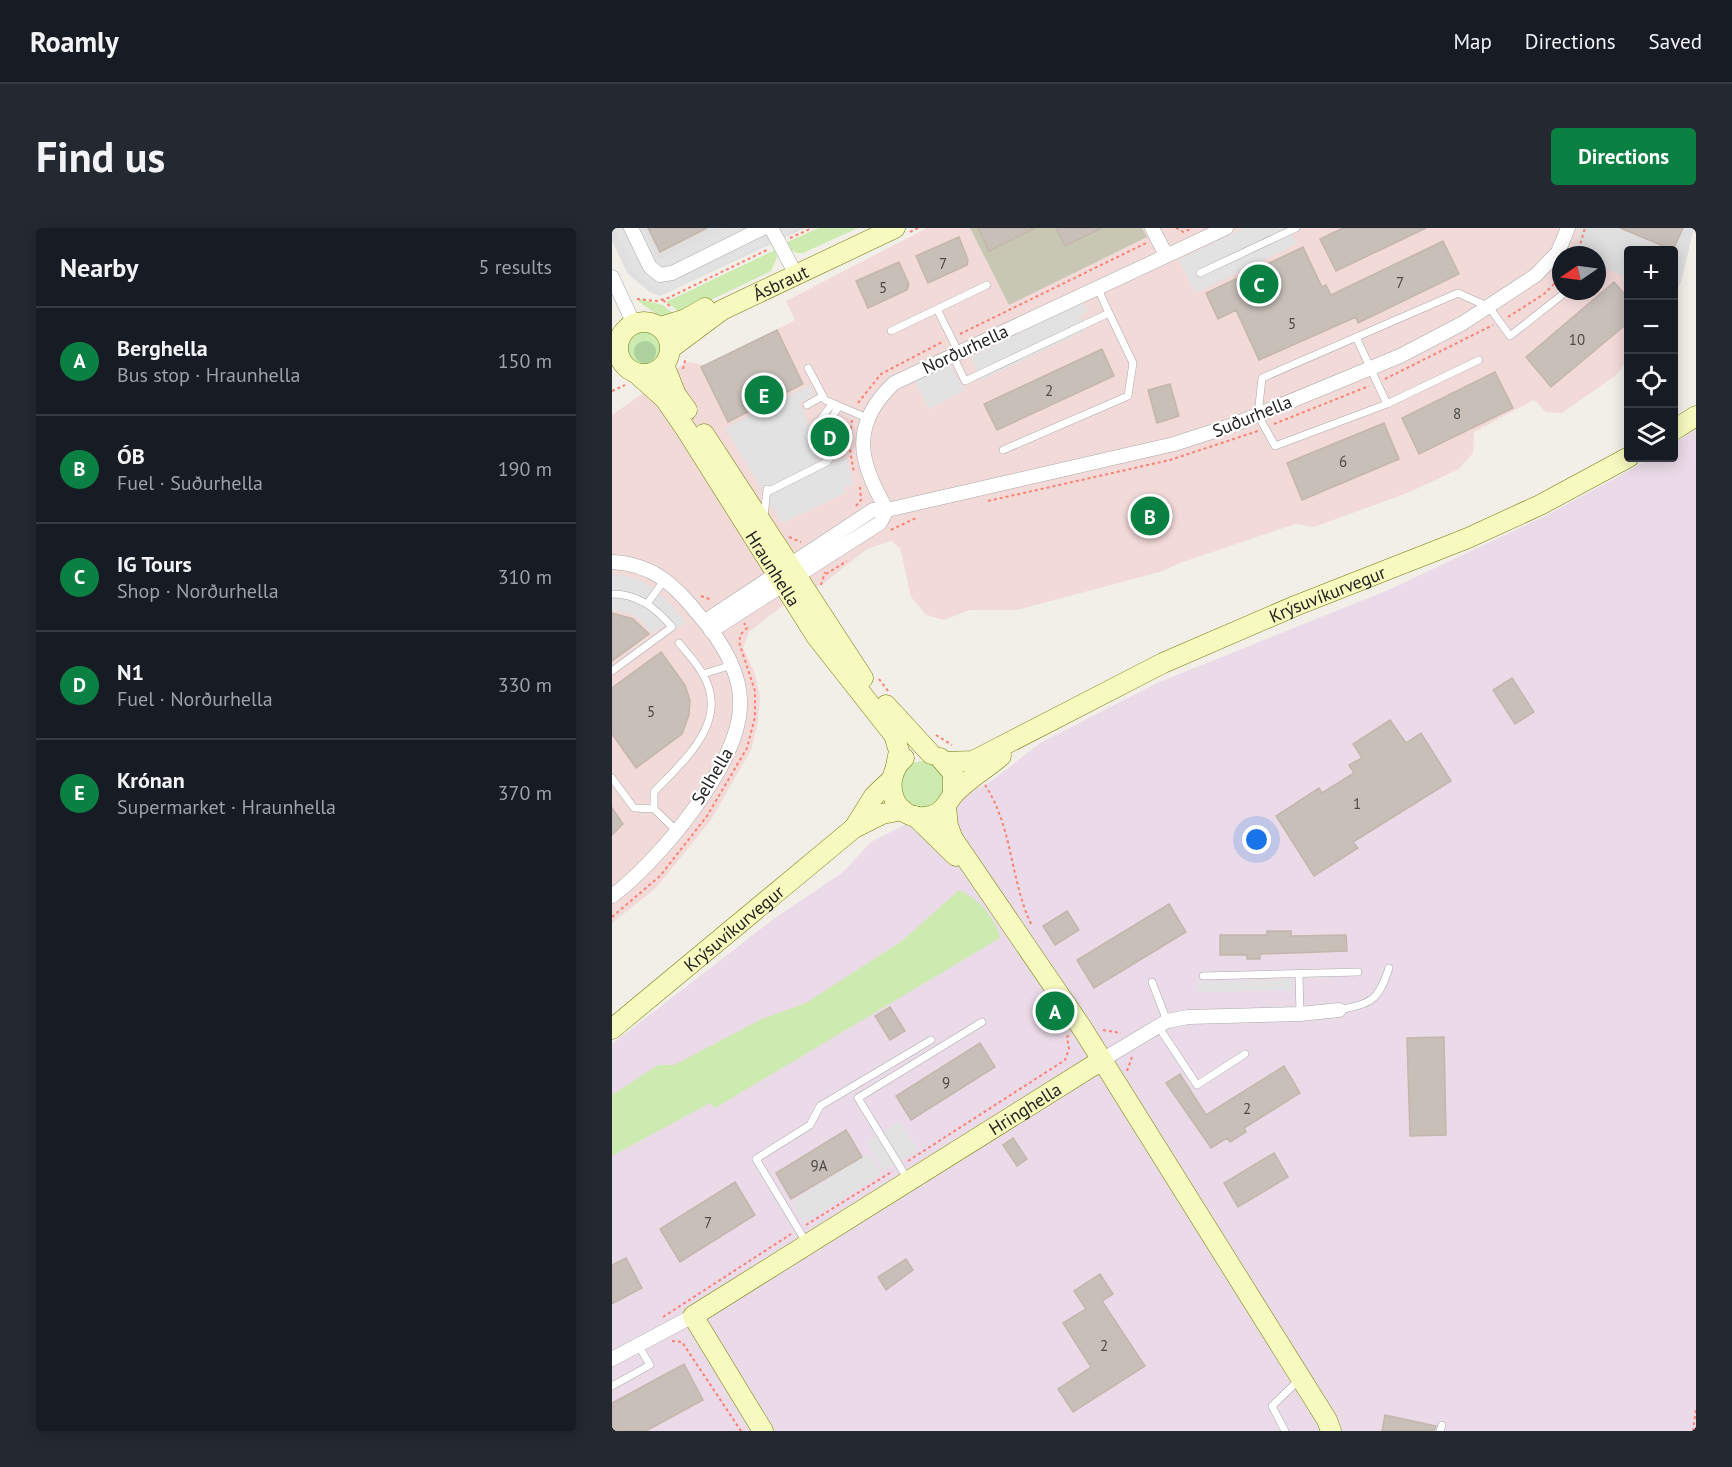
<!DOCTYPE html>
<html lang="en">
<head>
<meta charset="utf-8">
<style>
  :root { --surface:#171b24; --page:#242831; --text:#f1f3f6; --muted:#9ea1a6; --line:#363941; --accent:#0b8043 }
  body { margin:0; font-family:"PT Sans",sans-serif; background:var(--page); color:var(--text) }
  .controls { position:absolute; right:18px; top:18px; display:grid; overflow:hidden; border-radius:6px; box-shadow:0 3px 15px #0003 }
  .controls button { width:54px; height:54px; display:grid; place-items:center; padding:0; border:0; border-bottom:2px solid var(--line); background:var(--surface); color:var(--text); font:30px sans-serif }
  .compass { position:absolute; left:940px; top:18px; width:54px; height:54px; border-radius:50%; background:var(--surface); box-shadow:0 3px 15px #0003; rotate:257deg }
  .you { position:absolute; left:645px; top:612px; width:21px; height:21px; margin:-15px; border:4px solid #fff; border-radius:50%; background:#1a73e8; box-shadow:0 0 0 9px #1a73e833 }
  .badge { display:grid; place-items:center; width:39px; height:39px; border-radius:50%; background:var(--accent); color:#fff; font-size:20px; font-weight:700 }
  .pin { position:absolute; translate:-50% -50%; border:3px solid #fff; box-shadow:0 2px 6px #0006 }
  .list { margin:0; padding:0; list-style:none }
  h2 { display:flex; justify-content:space-between; align-items:center; height:78px; margin:0; padding:0 24px; font-size:26px }
  h2 small { font-size:20px; font-weight:400; color:var(--muted) }
  .list li { display:grid; grid-template-columns:39px 1fr auto; gap:18px; align-items:center; box-sizing:border-box; height:108px; padding:0 24px; border-top:2px solid var(--line) }
  .list b { display:block; font-size:22px; white-space:nowrap }
  .list p { margin:0; font-size:20px; white-space:nowrap; color:var(--muted) }
  .list em { font-size:20px; font-style:normal; color:var(--muted) }
  .icon { flex:none; width:33px; height:33px; fill:none; stroke:currentColor; stroke-width:2; stroke-linecap:round; stroke-linejoin:round }
  .map { position:relative; flex:none; width:1084px; height:1203px; overflow:hidden; border-radius:6px }
  header { display:flex; align-items:center; gap:36px; box-sizing:border-box; height:84px; padding:0 30px; background:var(--surface); border-bottom:2px solid var(--line) }
  header strong { font-size:28px }
  nav { display:flex; gap:33px; margin-inline-start:auto; font-size:21px }
  .intro { display:flex; align-items:center; justify-content:space-between; box-sizing:border-box; height:144px; padding:0 36px }
  h1 { margin:0; font-size:42px }
  .button { padding:15px 27px; border-radius:6px; background:var(--accent); color:#fff; font-size:21px; font-weight:700 }
  main { display:flex; gap:36px; padding:0 36px }
  aside { flex:1; background:var(--surface); border-radius:6px; box-shadow:0 3px 15px #0003 }
  .map>svg:first-child { display:block }
  .residential { fill:#e0dfdf }
  .commercial { fill:#f2dad9 }
  .industrial { fill:#ebdbe8 }
  .construction { fill:#c7c7b4 }
  .grass { fill:#cdebb0 }
  .forest { fill:#add19e }
  .parking { fill:#e2e2e2 }
  .building { fill:#c7bfb8; stroke:#c4b6ab; stroke-width:1.5 }
  .lines { fill:none; stroke-linecap:round; stroke-linejoin:round }
  .lane-casing { stroke:#a9a9a9; stroke-width:8 }
  .street-casing { stroke:#a9a9a9; stroke-width:15 }
  .secondary-casing { stroke:#707d05; stroke-width:21 }
  .path { stroke:#fa8072; stroke-width:2; stroke-dasharray:3 3; stroke-linecap:butt }
  .lane { stroke:#fff; stroke-width:7 }
  .street { stroke:#fff; stroke-width:14 }
  .secondary { stroke:#f7fabf; stroke-width:20 }
  .labels { text-anchor:middle; dominant-baseline:central; stroke-width:4.5; stroke-linejoin:round; paint-order:stroke }
  .number-label { font-size:15px; fill:#4b4948 }
  .street-label { font-size:18px; fill:#222; stroke:#fff }
</style>
</head>
<body>
<header>
<strong>Roamly</strong>
<nav><a>Map</a><a>Directions</a><a>Saved</a></nav>
</header>
<div class="intro"><h1>Find us</h1><a class="button">Directions</a></div>
<main>
<aside>
<h2>Nearby<small>5 results</small></h2>
<ul class="list">
<li><span class="badge">A</span><div><b>Berghella</b><p>Bus stop · Hraunhella</p></div><em>150 m</em></li>
<li><span class="badge">B</span><div><b>ÓB</b><p>Fuel · Suðurhella</p></div><em>190 m</em></li>
<li><span class="badge">C</span><div><b>IG Tours</b><p>Shop · Norðurhella</p></div><em>310 m</em></li>
<li><span class="badge">D</span><div><b>N1</b><p>Fuel · Norðurhella</p></div><em>330 m</em></li>
<li><span class="badge">E</span><div><b>Krónan</b><p>Supermarket · Hraunhella</p></div><em>370 m</em></li>
</ul>
</aside>
<div class="map">
<svg width="1084" height="1203" viewBox="0 0 1084 1203">
  <rect width="100%" height="100%" fill="#f2efe9"/>
  <path class="residential" d="M0 0H193L48 68 38 64 16 46 0 13Z
    M968 0H1082L1069 54 1062 66V22H1017L1016 50 985 37V27L961 26Z"/>
  <path class="commercial" d="M315 0H968L963 27H949V63H985V37L1016 50V132L1003 148 950 185 934 184 922 172 862 204 861 225 847 241 798 264 702 299 683 296 565 336 551 343 405 382H358L332 392 314 387 299 369 288 320 279 313 255 321 212 355 169 379 137 404 131 420 142 443 148 468 146 496 139 522 99 592 44 660 0 695V187L75 134 95 137 183 92 174 73Z"/>
  <path class="industrial" d="M1084 201V1203H0V816L163 690 231 644 259 614 378 554 428 515 545 455 774 363 935 287 1040 230H1062V216Z"/>
  <path class="construction" d="M358 0H530L535 9 397 77Z"/>
  <path class="grass" d="M207 0H246L191 25C184 26 176 22 173 15Z
    M163 22 165 30 159 43 101 71 73 88 54 74Z
    M29 71 51 77 63 87C47 91 39 82 26 73Z
    M14 122a18 18 0 1 1 36 0a18 18 0 1 1-36 0Z
    M288 556a23 23 0 1 1 46 0a23 23 0 1 1-46 0Z
    M347 662C367 671 383 689 388 710L103 880 98 875 0 928V867L46 837H62L150 791 194 775 290 713Z"/>
  <path class="forest" d="M22 124a11 11 0 1 1 22 0a11 11 0 1 1-22 0Z"/>
  <path class="parking" d="M2 0H31L46 33 115 0H187L63 60 52 63 37 57 22 44Z
    M632 0H677L685 16 583 65 567 32Z
    M471 74 476 83 467 88 474 102 370 152 359 129Z
    M337 134 352 163 317 181 302 152Z
    M198 157 203 167 187 175 199 201 195 204 211 237 235 229 241 257 233 259V265L170 295 113 200Z
    M8 346 32 354 56 373 74 394 66 400 59 392 40 406 28 391 15 384 0 382V347Z
    M680 751V762L586 764 585 754Z
    M288 894 306 922 272 943 254 915Z
    M257 925 270 946 192 995 179 974Z"/>
  <path class="building" d="M36 0H95L48 24Z
    M366 0H423L377 23Z
    M444 0H490L453 18Z
    M731 0H814L724 43 708 11Z
    M1008 0H1071L1061 22Z
    M347 9 356 32 355 37 316 55 304 28Z
    M831 13 847 46 746 95 744 89 647 132 624 82 606 91 594 65 691 19 710 59 714 57 719 67Z
    M287 34 297 56 295 62 256 80 244 53Z
    M1002 54 1017 71V94L939 159 914 129Z
    M165 102 191 156 116 194 89 139Z
    M490 121 502 148 385 202 372 176Z
    M883 144 901 180 807 226 790 190Z
    M558 156 567 188 545 195 536 162Z
    M772 195 787 231 690 272 675 235Z
    M542 278 547 296 533 299 528 281Z
    M0 385 21 391 37 406 0 433Z
    M49 424 73 457 78 472 77 487 70 506 24 540 0 506V460Z
    M900 450 922 484 903 496 881 462Z
    M778 492 794 515 809 505 839 553 741 614 746 620 702 648 664 588 707 560 710 565 742 545 737 537 750 530 741 516Z
    M0 580 11 596 0 607Z
    M557 676 574 704 482 760 465 732Z
    M455 683 467 702 443 717 431 698Z
    M655 703H679V708L734 707 735 723 648 726V731H635V727H608V707H655Z
    M278 779 293 803 278 812 263 788Z
    M832 809 834 907 798 908 795 810Z
    M368 815 383 839 299 892 284 868Z
    M672 838 688 865 632 900 634 904 618 914 615 910 599 920 554 855 568 846 594 887Z
    M234 902 250 929 179 971 164 945Z
    M401 910 415 931 405 938 391 917Z
    M662 925 676 949 626 979 612 955Z
    M123 954 143 987 68 1034 48 1001Z
    M14 1030 30 1060 0 1076V1037Z
    M294 1031 301 1042 274 1062 266 1049Z
    M488 1046 501 1066 490 1073 533 1138 461 1184 446 1161 479 1139 451 1095 474 1081 462 1063Z
    M72 1136 91 1172 34 1203H0V1175Z
    M773 1187 824 1198 822 1203H770Z"/>
  <g class="lines">
    <defs>
      <path id="lane" d="M588 45 684 0
        M325 81 347 125
        M279 103 375 57
        M744 109 775 176
        M341 128 353 153 497 85 485 59
        M867 132 775 176 663 218 646 187 650 150 846 65 877 79 898 108 955 63
        M196 140 213 172 255 190
        M195 177 211 168
        M391 222 516 168 521 135 497 85
        M215 234 209 191 220 176
        M157 263 215 234 225 220 219 192 226 179
        M152 289 155 261
        M0 366C26 366 44 380 60 399L0 443
        M35 376 53 351
        M91 446 120 437
        M0 550 22 580 42 581
        M65 603 42 581V564C71 533 120 493 90 445 84 434 75 425 67 415
        M687 746 688 786
        M591 748 746 744
        M540 754 555 793
        M727 782C760 775 766 773 777 740
        M546 798 585 857 633 826
        M295 950 246 870 370 794
        M194 1014 144 931 198 897 208 878 319 812
        M0 1158 38 1137 26 1117
        M673 1203 660 1178 688 1151
        M828 1203 830 1197"/>
      <path id="street" d="M19 0 38 39 48 47 60 45 151 0
        M159 0 179 37
        M540 0 554 27
        M0 49 22 96
        M275 282C246 233 238 197 282 155L614 0
        M0 334C40 336 62 356 86 386 108 411 130 445 128 479 126 538 46 634 0 668
        M93 393 261 282H275L562 216 621 197 788 128 851 95 924 47 946 24 956 0
        M99 403 268 295 275 282
        M490 832 555 793 576 789 688 786 727 782
        M0 1131 81 1088"/>
      <g id="secondary">
        <circle cx="32" cy="120" r="26"/>
        <path d="M48 99 74 91 93 80"/>
        <path id="s1" d="M59 120 110 82 283 0"/>
        <path d="M52 137 64 167 75 182"/>
        <path id="s2" d="M24 145 53 171 73 200 204 408 282 507 287 523 284 538"/>
        <path d="M1062 202 1084 188"/>
        <path d="M92 206 251 450"/>
        <path d="M274 477 319 526"/>
        <path d="M292 530C267 552 282 597 318 588 331 585 334 576 341 567 354 552 374 541 389 528"/>
        <path d="M328 530 341 545V567"/>
        <path id="s3" d="M333 534 361 533 551 435 683 378 856 310 928 277 1017 229"/>
        <path d="M334 579 336 598 341 611 470 800 715 1192 719 1203"/>
        <path d="M303 588 344 628"/>
        <path d="M242 600 262 568 278 553"/>
        <path id="s4" d="M0 801 242 600 270 586 291 582"/>
        <path id="s5" d="M151 1203 81 1088 490 832"/>
      </g>
    </defs>
    <use href="#lane" class="lane-casing"/>
    <use href="#street" class="street-casing"/>
    <use href="#secondary" class="secondary-casing"/>
    <path class="path" d="M564 0 571 4 579 1
      M298 4 306 0
      M178 10 200 0
      M965 27 973 0
      M25 71 45 73 56 70 157 21
      M51 72 60 80
      M896 89 932 66 949 49
      M348 106 534 15
      M71 141 74 129
      M773 151 881 97
      M0 163 13 157
      M246 175 269 146 332 113
      M240 192 237 216 242 245
      M662 196 757 158
      M376 273 558 232 646 203
      M244 278 249 272 248 258
      M279 302 306 289
      M177 309 189 314
      M214 346 235 333
      M209 357 213 344
      M89 368 100 372
      M267 451 276 463
      M324 507 340 517
      M373 557C401 600 398 651 419 696
      M0 689 48 648 95 588 135 520 143 489V463L127 414 129 406 135 400 132 395
      M491 802 509 805
      M515 843 520 829
      M296 933 453 832 457 821 455 809 458 807
      M194 997 281 943
      M51 1089 179 1006
      M60 1113 70 1114 129 1203
      M1081 1203 1084 1181"/>
    <use href="#lane" class="lane"/>
    <use href="#street" class="street"/>
    <use href="#secondary" class="secondary"/>
  </g>
  <g class="labels">
    <g class="number-label">
      <text x="331" y="35">7</text>
      <text x="788" y="54">7</text>
      <text x="271" y="59">5</text>
      <text x="680" y="95">5</text>
      <text x="965" y="111">10</text>
      <text x="437" y="162">2</text>
      <text x="845" y="185">8</text>
      <text x="731" y="233">6</text>
      <text x="39" y="483">5</text>
      <text x="745" y="575">1</text>
      <text x="334" y="854">9</text>
      <text x="635" y="880">2</text>
      <text x="207" y="937">9A</text>
      <text x="96" y="994">7</text>
      <text x="492" y="1117">2</text>
    </g>
    <g class="street-label">
      <text stroke="none"><textPath href="#s1" startOffset="128">Ásbraut</textPath></text>
      <text transform="translate(353 121) rotate(-25)">Norðurhella</text>
      <text transform="translate(640 188) rotate(-22)">Suðurhella</text>
      <text stroke="none"><textPath href="#s2" startOffset="240">Hraunhella</textPath></text>
      <text stroke="none"><textPath href="#s3" startOffset="420">Krýsuvíkurvegur</textPath></text>
      <text transform="translate(100 548) rotate(-59)">Selhella</text>
      <text stroke="none"><textPath href="#s4" startOffset="158">Krýsuvíkurvegur</textPath></text>
      <text stroke="none"><textPath href="#s5" startOffset="526">Hringhella</textPath></text>
    </g>
  </g>
</svg>
<div class="controls">
<button>+</button>
<button>−</button>
<button><svg class="icon" aria-label="locate" viewBox="0 0 24 24"><circle cx="12" cy="12" r="6"/><path d="M12 2v4M12 18v4M2 12h4M18 12h4"/></svg></button>
<button><svg class="icon" aria-label="layers" viewBox="0 0 24 24"><path d="M12 4l9 5-9 5-9-5zM3 14l9 5 9-5"/></svg></button>
</div>
<svg class="compass" viewBox="-18 -18 36 36"><path d="M0-13l5 13h-10z" fill="#e53935"/><path d="M0 13l5-13h-10z" fill="#9ea1a6"/></svg>
<div class="you"></div>
<div class="pin badge" style="left:443px;top:783px">A</div>
<div class="pin badge" style="left:538px;top:288px">B</div>
<div class="pin badge" style="left:647px;top:56px">C</div>
<div class="pin badge" style="left:218px;top:209px">D</div>
<div class="pin badge" style="left:152px;top:167px">E</div>
</div>
</main>
</body>
</html>
